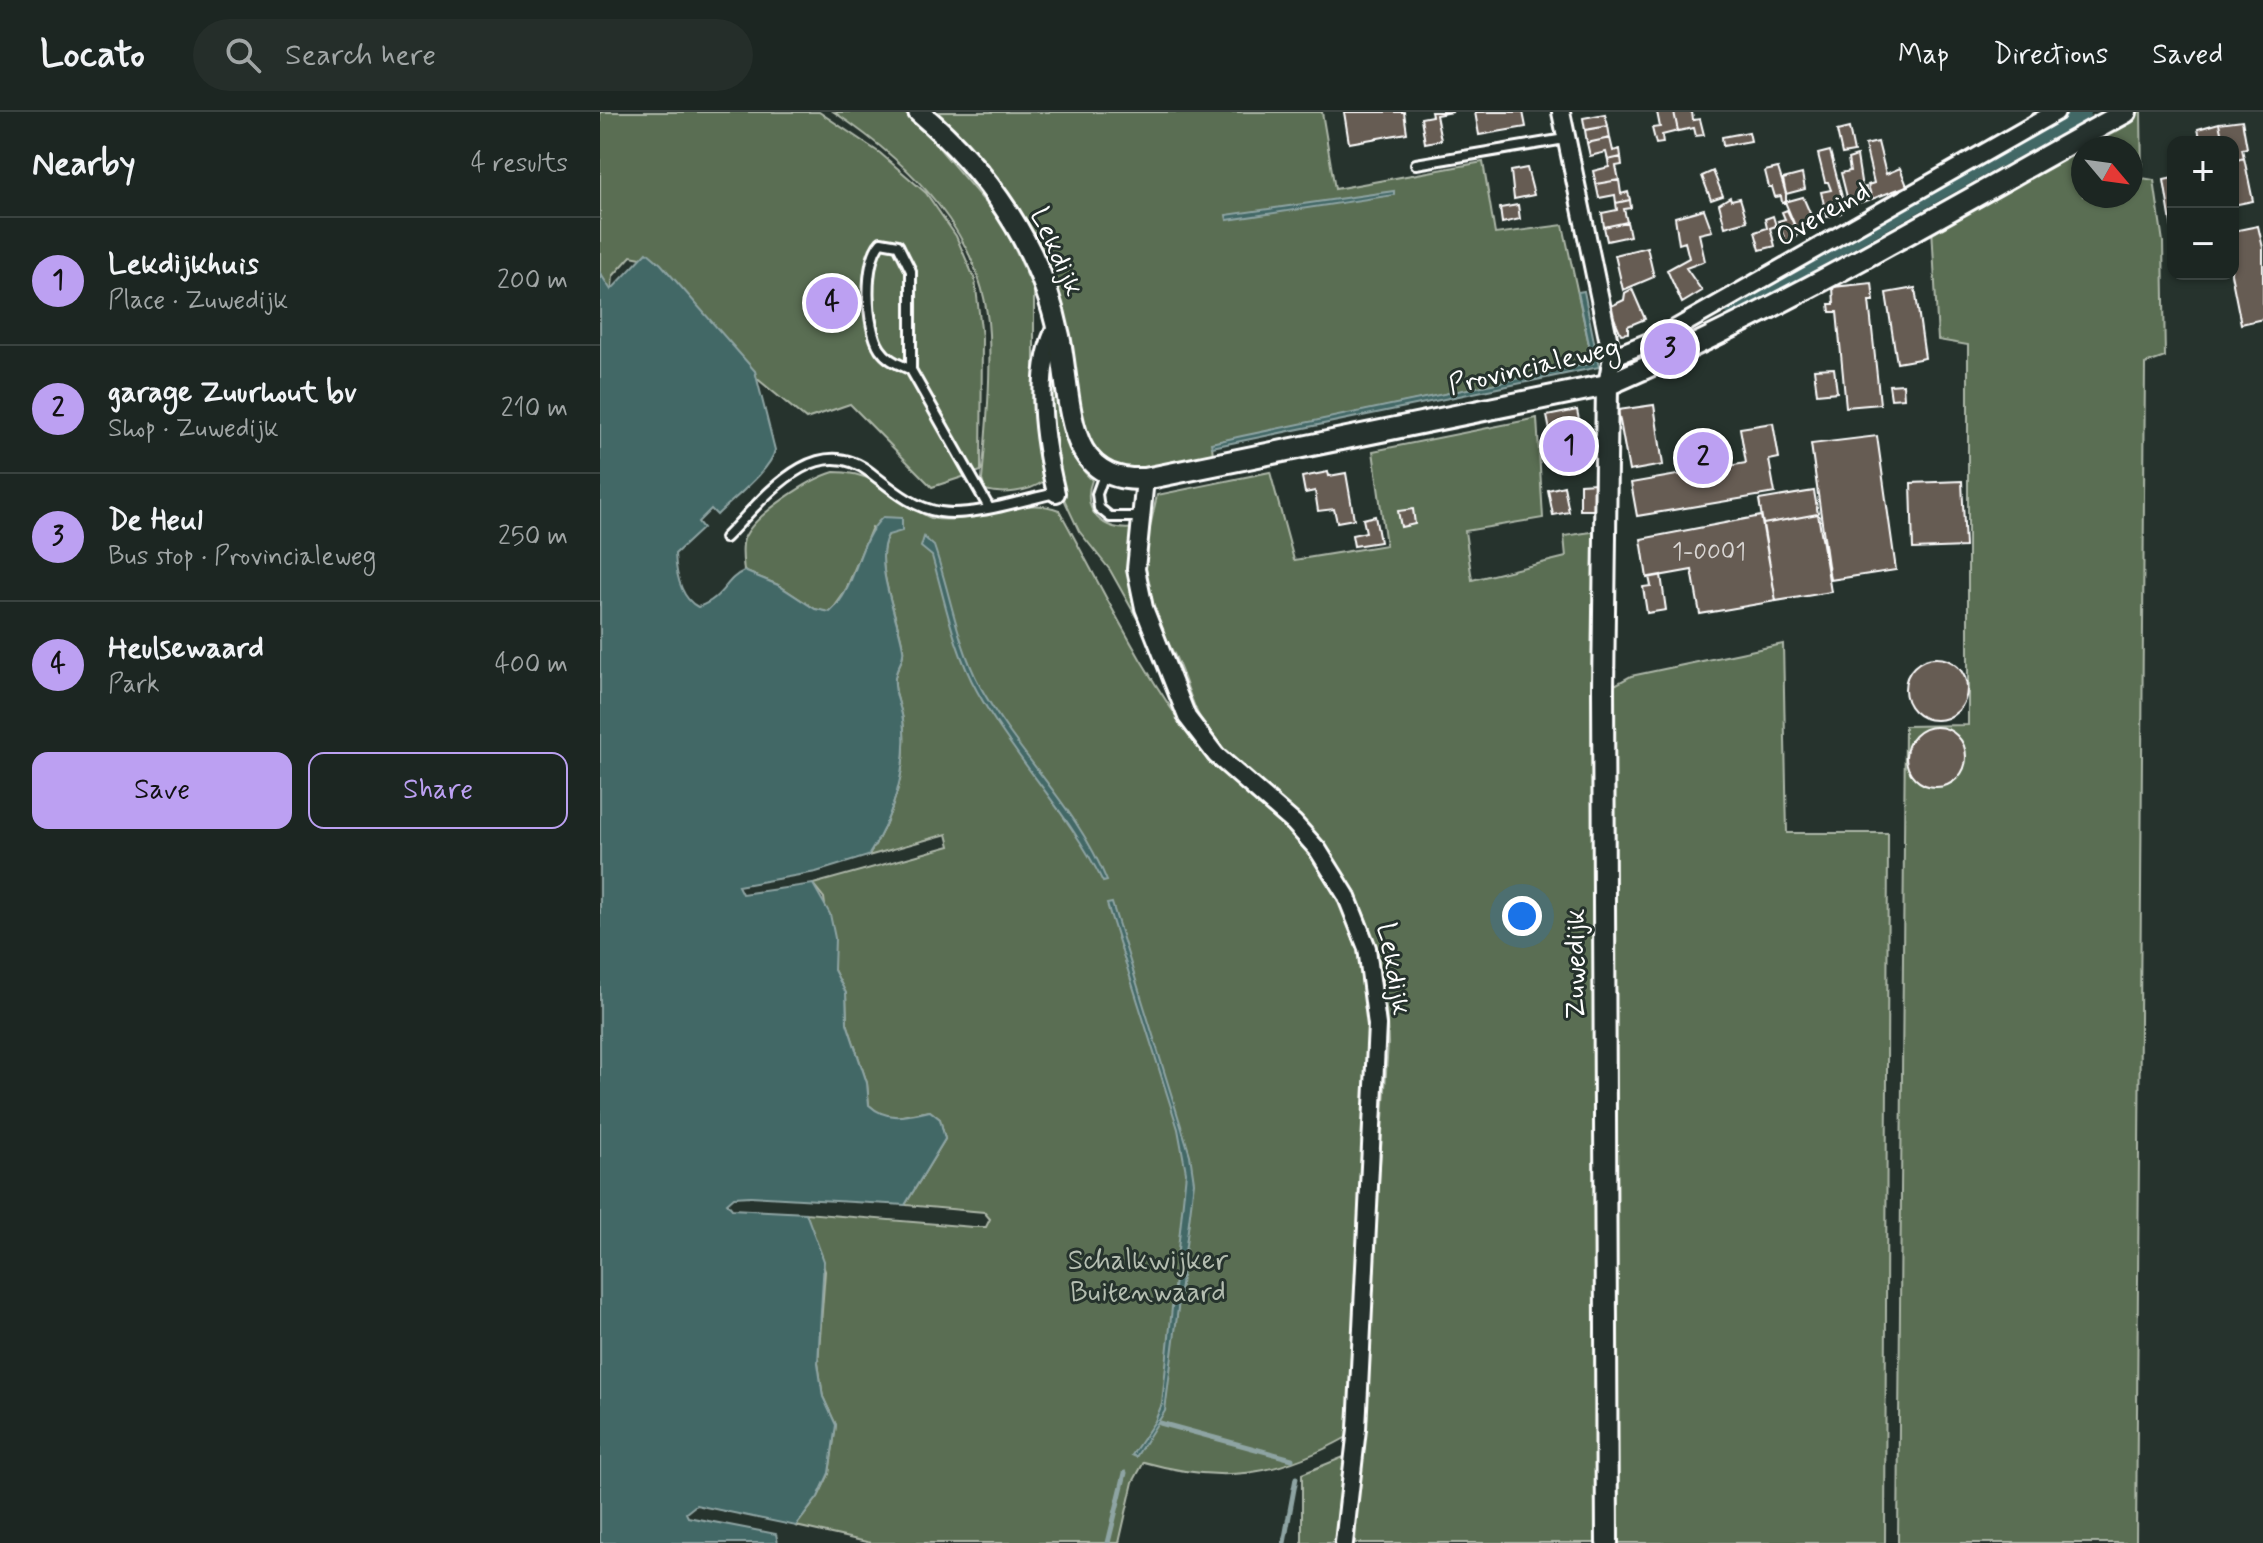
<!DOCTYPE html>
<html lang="en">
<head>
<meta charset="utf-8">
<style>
  :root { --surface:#1c2622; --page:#252e2a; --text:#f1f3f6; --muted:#a0a5a5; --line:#3a4340; --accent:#bca0f2 }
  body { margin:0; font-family:Mynerve,sans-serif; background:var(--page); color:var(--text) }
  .controls { position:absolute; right:24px; top:24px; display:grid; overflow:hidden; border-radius:16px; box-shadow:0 2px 6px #0004 }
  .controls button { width:72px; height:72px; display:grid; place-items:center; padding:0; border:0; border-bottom:2px solid var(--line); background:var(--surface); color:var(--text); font:40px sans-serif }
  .compass { position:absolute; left:1471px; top:24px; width:72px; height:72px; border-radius:50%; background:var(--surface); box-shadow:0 2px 6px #0004; rotate:119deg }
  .you { position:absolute; left:922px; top:804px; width:28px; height:28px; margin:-20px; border:6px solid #fff; border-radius:50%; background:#1a73e8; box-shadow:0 0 0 12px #1a73e833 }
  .badge { display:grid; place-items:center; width:52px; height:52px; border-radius:50%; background:var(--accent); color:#111; font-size:26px; font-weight:700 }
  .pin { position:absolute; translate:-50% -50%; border:4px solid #fff; box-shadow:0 2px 8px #0006 }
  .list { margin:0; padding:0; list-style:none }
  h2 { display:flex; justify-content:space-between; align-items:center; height:104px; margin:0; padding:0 32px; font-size:34px }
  h2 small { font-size:26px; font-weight:400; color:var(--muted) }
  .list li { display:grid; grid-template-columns:52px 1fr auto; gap:24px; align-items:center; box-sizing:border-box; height:128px; padding:0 32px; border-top:2px solid var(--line) }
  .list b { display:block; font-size:30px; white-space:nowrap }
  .list p { margin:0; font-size:26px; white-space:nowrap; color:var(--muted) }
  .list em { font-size:26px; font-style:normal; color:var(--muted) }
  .actions { display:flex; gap:16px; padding:24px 32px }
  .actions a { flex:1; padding:18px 0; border:2px solid var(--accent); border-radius:16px; text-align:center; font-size:28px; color:var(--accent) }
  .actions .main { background:var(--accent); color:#111 }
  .icon { flex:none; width:44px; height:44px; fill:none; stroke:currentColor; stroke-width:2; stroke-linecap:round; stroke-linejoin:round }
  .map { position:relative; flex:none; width:1663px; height:1431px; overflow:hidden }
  header { display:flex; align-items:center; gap:48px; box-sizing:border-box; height:112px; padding:0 40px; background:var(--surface); border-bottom:2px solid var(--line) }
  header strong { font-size:38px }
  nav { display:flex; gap:44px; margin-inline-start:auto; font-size:28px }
  .search { width:560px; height:72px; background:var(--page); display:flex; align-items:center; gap:20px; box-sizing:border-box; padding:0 28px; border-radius:44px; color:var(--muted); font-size:30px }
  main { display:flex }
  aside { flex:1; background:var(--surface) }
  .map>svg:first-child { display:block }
  .green { fill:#5a6e52; stroke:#acb6a8; stroke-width:2; fill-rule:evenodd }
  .water { fill:#426766; stroke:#8ea4a3; stroke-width:2 }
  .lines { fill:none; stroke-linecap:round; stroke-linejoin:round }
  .stream { stroke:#8ea4a3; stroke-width:5 }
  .canal { stroke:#426766; stroke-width:16 }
  .building { fill:#665b52; stroke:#fff; stroke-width:2 }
  .service-casing { stroke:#fff; stroke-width:14 }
  .minor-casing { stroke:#fff; stroke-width:22 }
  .tertiary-casing { stroke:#fff; stroke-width:26 }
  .service { stroke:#26332d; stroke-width:8 }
  .minor { stroke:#26332d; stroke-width:16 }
  .tertiary { stroke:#26332d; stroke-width:20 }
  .labels { text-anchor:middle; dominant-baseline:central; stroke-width:6; stroke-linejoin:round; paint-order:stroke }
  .number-label { font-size:24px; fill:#d9d6d4 }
  .street-label { font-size:28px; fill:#fff; stroke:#26332d }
  .park-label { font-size:28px; fill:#b5beb1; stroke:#26332d }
</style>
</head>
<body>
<header>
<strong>Locato</strong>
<div class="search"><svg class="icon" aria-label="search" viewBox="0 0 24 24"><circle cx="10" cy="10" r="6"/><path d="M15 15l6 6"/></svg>Search here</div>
<nav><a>Map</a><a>Directions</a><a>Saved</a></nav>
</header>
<main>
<aside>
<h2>Nearby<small>4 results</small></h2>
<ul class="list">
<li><span class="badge">1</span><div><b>Lekdijkhuis</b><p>Place · Zuwedijk</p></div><em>200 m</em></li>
<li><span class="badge">2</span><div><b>garage Zuurhout bv</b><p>Shop · Zuwedijk</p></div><em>210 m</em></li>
<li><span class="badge">3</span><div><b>De Heul</b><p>Bus stop · Provincialeweg</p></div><em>250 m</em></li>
<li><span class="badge">4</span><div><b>Heulsewaard</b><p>Park</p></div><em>400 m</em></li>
</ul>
<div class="actions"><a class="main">Save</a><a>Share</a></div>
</aside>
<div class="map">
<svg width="1663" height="1431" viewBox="0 0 1663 1431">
  <rect width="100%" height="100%" fill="#26332d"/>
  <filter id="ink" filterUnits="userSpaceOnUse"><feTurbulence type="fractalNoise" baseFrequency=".0125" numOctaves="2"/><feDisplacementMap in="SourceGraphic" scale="16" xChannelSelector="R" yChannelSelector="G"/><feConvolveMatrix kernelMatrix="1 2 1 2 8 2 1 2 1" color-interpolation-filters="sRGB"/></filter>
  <g filter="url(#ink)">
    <path class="green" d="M0 0H219L280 41 326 81 356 124 375 168 382 225 381 359 332 375 250 292 206 307 149 260 51 148 31 144 13 164 10 197 0 198Z
      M234 0H304L328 23 402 110 434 178V261L444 369C429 380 403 383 385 378L382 368C386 321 391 270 389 222 384 122 311 52 234 0Z
      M329 0H722L735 77 883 50 895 122 963 113 993 251 612 331 613 346 537 359 523 357 499 344 484 319 472 233 455 181Z
      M1534 0H1541L1542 66 1554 68 1563 130 1565 245 1545 252 1536 1431H1298L1305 614 1368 613V233L1338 228 1332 115ZM1483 36H1531V84H1483Z
      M450 247H456C462 284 461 341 492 368 480 399 504 421 535 416L558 544 510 458 479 419 456 370Z
      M937 306 943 406 865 419 872 468 966 445 964 424 998 419 1001 1431H755L788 931C786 868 775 805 737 753 706 708 659 676 622 637 593 606 592 582 576 546 565 523 548 499 545 474 542 444 551 412 557 383L670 360 694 448 786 433 773 339Z
      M234 360C266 360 286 374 311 393 317 398 324 404 331 406 373 415 418 382 459 398 503 477 542 562 598 633 619 659 650 680 674 704 750 777 764 835 769 937L747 1325C676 1365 622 1372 544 1350L533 1370 519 1431H271L196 1414 218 1385 229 1362 236 1313 223 1285 218 1251 225 1159 206 1101 373 1115H386L390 1107 384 1100 305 1093 345 1027 340 1007 330 999 296 1005 280 1002 269 993 267 971 247 911 246 882 234 858 224 786 213 772 350 734 347 722 268 744C293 707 309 653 303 608 301 594 293 580 295 566 296 555 305 548 303 537 299 507 272 450 288 423L272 415 245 480 230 501 215 497 178 473 144 459C143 449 141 437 144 427 153 403 210 367 234 360Z
      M1183 532 1187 721H1288L1285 1431H1013L1009 576 1031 564Z
      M746 1344 738 1431H702V1362Z"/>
    <path class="water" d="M794 79V83L627 108 626 103Z
      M47 140 61 152 155 259 175 338C171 358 133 387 117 403L111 397 98 410 103 416 75 442C76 461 80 486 98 495 124 486 125 467 144 459L178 473 215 497 230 500C258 475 256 430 283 405L302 406V419L288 423C272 450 299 508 303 537 305 548 296 555 295 566 293 580 301 594 303 608 309 653 293 707 268 744L216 760 138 774 142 782 213 772 230 802 235 826 234 858 246 881 247 911 267 971 269 993C287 1010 308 1004 330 999L340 1007 345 1027 305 1093 150 1084 134 1085 127 1091 132 1097 206 1101 224 1149 218 1251 223 1285 236 1313 229 1361 218 1385 196 1414 96 1393 86 1401 88 1405 176 1422 178 1431H0V161L11 178Z
      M984 179 999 255 612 335 611 331 642 324 993 251 978 180Z
      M324 425 334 434C350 480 357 531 380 574 417 642 478 696 507 769L503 770C469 701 414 646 377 579 354 538 345 489 332 444L321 435Z
      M512 791 590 1043 594 1070 565 1299 536 1345 532 1343 555 1309 562 1292 586 1060 578 1017 507 792Z"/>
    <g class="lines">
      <path class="stream" d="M560 1311 692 1347
        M508 1431 525 1361
        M684 1431 696 1366"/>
      <path class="canal" d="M1131 195 1483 0"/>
    </g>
    <path class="building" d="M744 0H804L807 21 749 31Z
      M831 0H853L836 3 841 28 825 31 821 6 832 4Z
      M875 0H923L926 15 879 23Z
      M1057 0H1074L1078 19 1062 23 1063 31 1056 32 1052 16 1060 15Z
      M1074 0H1092L1093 8 1100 7 1104 23 1096 24 1094 16 1078 19Z
      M1005 2 1008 14 985 18 983 6Z
      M1642 8 1647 36 1642 37 1644 46 1637 48 1633 30H1628L1627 24 1622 25 1619 11Z
      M1619 11 1622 25 1627 24 1628 30H1601L1598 17Z
      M1008 14 1010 26 987 31 985 18Z
      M1249 16 1254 40 1242 42 1237 19Z
      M1149 20 1151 29 1123 34 1122 25Z
      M1010 26 1013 39 1020 37 1021 45 1008 48 1006 40 990 44 987 31Z
      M1278 30 1286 62 1300 56 1307 74 1272 87 1268 73 1274 71 1265 33Z
      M1635 38 1637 48 1644 46 1653 89 1633 93Z
      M1230 39 1242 85 1237 86 1241 101 1227 105 1221 80 1231 78 1228 70H1225L1218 42Z
      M1257 44 1262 76 1266 75 1269 88 1249 93 1241 61 1250 59 1248 47Z
      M1021 45 1022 53 1016 54 1019 68 996 72 993 59 1009 55 1008 48Z
      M927 56 934 83 914 87 911 59Z
      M1178 56 1186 82V90L1182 91 1181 84 1175 85 1172 75H1169L1165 59Z
      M1113 59 1123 84 1111 88 1102 64Z
      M1202 62 1205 77 1186 82 1183 67Z
      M1573 66V123L1564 68Z
      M1019 68 1021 82 1028 80 1030 88 1016 91 1015 83 999 86 996 72Z
      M1130 85 1131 88 1140 86 1147 109 1125 115 1119 92Z
      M1203 85 1216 115 1198 121 1185 90Z
      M1030 88 1031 96 1024 97 1027 110 1004 115 1002 101 1017 98 1016 91Z
      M918 93 920 107 902 111 900 96Z
      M1104 97 1112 119 1099 122 1105 149 1086 156 1102 179 1082 191 1067 158 1089 146 1085 130 1079 132 1075 105Z
      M1187 98 1198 121 1194 128 1186 131 1178 109 1185 107 1182 100Z
      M1173 104 1176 114 1170 116 1175 134 1160 138 1155 120 1167 116 1165 107Z
      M1027 110 1030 124 1007 129 1004 115Z
      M1658 114 1663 136V207L1641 212 1631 162 1633 119Z
      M1047 135 1054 165 1023 178 1015 143Z
      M1272 171 1274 189H1269L1280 292 1246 295 1237 200H1230L1229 192H1234L1233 175Z
      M1315 176 1325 246 1297 251 1286 181Z
      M1032 177 1045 207 1028 214V221L1021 222 1009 195 1024 188 1025 181Z
      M1234 256 1237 280 1217 282 1214 257Z
      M1303 272 1304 286 1291 287 1289 273Z
      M1054 293 1063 353 1029 359 1018 298Z
      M977 298 987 347 957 353 947 304Z
      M1173 311 1179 346 1169 348 1175 381 1037 404 1031 371 1146 351 1140 316Z
      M1277 324 1296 458 1230 468 1211 332Z
      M728 360 729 364 746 361 754 407 737 410 734 397 718 399 715 379 705 381 702 365Z
      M1362 369 1365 435 1313 437 1311 371Z
      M996 371V398H980V372Z
      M964 374 969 400 953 403 948 378Z
      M1214 379 1218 402 1163 412 1159 388Z
      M813 397 815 412 801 415 798 399Z
      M1218 402 1231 480 1176 489 1163 412Z
      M775 404 780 430 754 434 752 423 766 420 763 407Z
      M1161 404 1176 489 1100 502 1092 458 1047 466 1041 427Z
      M1061 463 1066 498 1047 501 1043 475 1051 474 1049 465Z
      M1305 577a31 31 0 1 1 62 0a31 31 0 1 1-62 0Z
      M1306 645a30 30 0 1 1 60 0a30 30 0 1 1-60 0Z"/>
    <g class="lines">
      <defs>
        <path id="service" d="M816 52 965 27
          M311 258C299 252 288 249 280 237 266 216 263 149 281 130L298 133 311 159V258L388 394
          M505 360 497 382 499 396 510 405H539
          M125 426C162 389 214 316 271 361 292 377 313 396 340 400 373 405 422 388 456 381"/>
        <path id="minor" d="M961 0 1012 245 1007 273
          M1012 245 1059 226 1456 0
          M545 367 536 457 544 496 587 605 616 643 694 711 718 738 746 783 767 836 777 913 757 1317 744 1431
          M456 381C444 331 432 260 457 213"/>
        <path id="tertiary" d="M319 0C387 58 441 135 459 224 466 257 467 310 483 338 497 362 519 368 545 367L1007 273C1186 196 1355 94 1526 0
          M1007 1431 1003 576 1007 273"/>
      </defs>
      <use href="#service" class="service-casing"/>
      <use href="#minor" class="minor-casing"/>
      <use href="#tertiary" class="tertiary-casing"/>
      <use href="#service" class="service"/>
      <use href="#minor" class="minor"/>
      <use href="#tertiary" class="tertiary"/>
    </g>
  </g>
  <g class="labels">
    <g class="number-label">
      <text x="1109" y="440">1-0001</text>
    </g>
    <g class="street-label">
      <text transform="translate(1223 103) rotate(-30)">Overeind</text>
      <text transform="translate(456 140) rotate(66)">Lekdijk</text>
      <text transform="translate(934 255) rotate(-13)">Provincialeweg</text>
      <text transform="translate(976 852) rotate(-90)">Zuwedijk</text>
      <text transform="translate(793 857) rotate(80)">Lekdijk</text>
    </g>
    <g class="park-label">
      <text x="548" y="1149">Schalkwijker<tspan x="548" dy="32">Buitenwaard</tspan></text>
    </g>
  </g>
</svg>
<div class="controls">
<button>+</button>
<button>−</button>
</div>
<svg class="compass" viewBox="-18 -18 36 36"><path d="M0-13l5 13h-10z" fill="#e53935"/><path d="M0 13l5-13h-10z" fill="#a0a5a5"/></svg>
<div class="you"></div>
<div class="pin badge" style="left:969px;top:334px">1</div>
<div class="pin badge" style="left:1103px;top:346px">2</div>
<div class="pin badge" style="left:1070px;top:237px">3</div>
<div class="pin badge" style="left:232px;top:191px">4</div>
</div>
</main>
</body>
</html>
